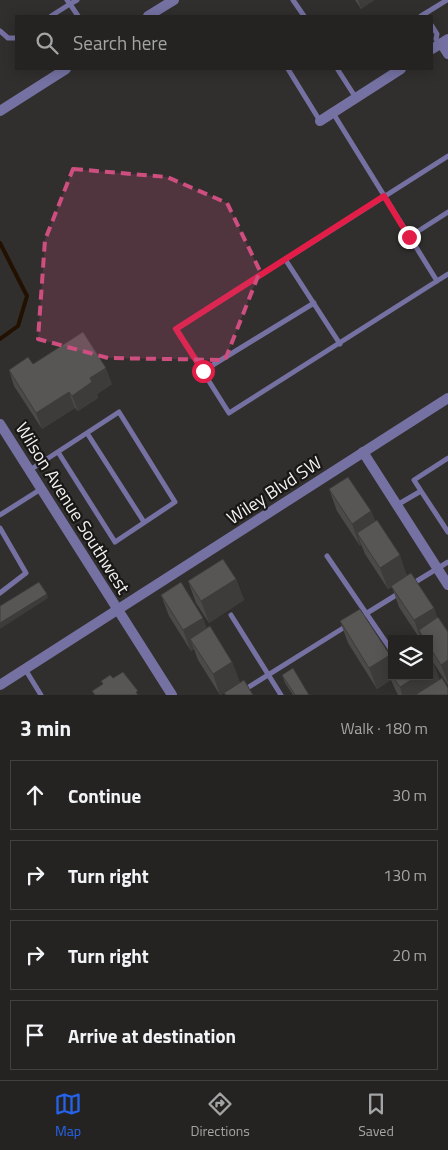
<!DOCTYPE html>
<html lang="en">
<head>
<meta charset="utf-8">
<style>
  :root { --surface:#252322; --page:#2d2b2a; --text:#f1f3f6; --muted:#a3a4a5; --line:#424040; --accent:#2563eb }
  body { margin:0; font-family:"Titillium Web",sans-serif; background:var(--page); color:var(--text) }
  .controls { position:absolute; right:15px; bottom:15px; display:grid; overflow:hidden; border-radius:0px; box-shadow:0 2px 12px #0003 }
  .controls button { width:45px; height:45px; display:grid; place-items:center; padding:0; border:0; border-bottom:1px solid var(--line); background:var(--surface); color:var(--text); font:25px sans-serif }
  .stop { position:absolute; width:15px; height:15px; margin:-11px; border:4px solid #e11d48; border-radius:50%; background:#fff }
  .stop.end { background:#e11d48; border-color:#fff; box-shadow:0 1px 5px #0008 }
  .list { margin:0; padding:0; list-style:none }
  h2 { display:flex; justify-content:space-between; align-items:center; height:65px; margin:0; padding:0 20px; font-size:21px }
  h2 small { font-size:16px; font-weight:400; color:var(--muted) }
  .list li { display:grid; grid-template-columns:32px 1fr auto; gap:15px; align-items:center; box-sizing:border-box; height:70px; margin:0 10px 10px; padding:0 10px; border:1px solid var(--line); border-radius:0px }
  .list b { display:block; font-size:19px; white-space:nowrap }
  .list em { font-size:16px; font-style:normal; color:var(--muted) }
  .icon { flex:none; width:28px; height:28px; fill:none; stroke:currentColor; stroke-width:2; stroke-linecap:round; stroke-linejoin:round }
  .map { position:relative; flex:none; width:448px; height:695px; overflow:hidden }
  .search { position:absolute; background:var(--surface); box-shadow:0 2px 12px #0003; left:15px; right:15px; top:15px; height:55px; display:flex; align-items:center; gap:12px; box-sizing:border-box; padding:0 18px; border-radius:0px; color:var(--muted); font-size:19px }
  .sheet { height:385px; background:var(--surface) }
  nav { display:flex; justify-content:space-around; align-items:center; box-sizing:border-box; height:70px; border-top:1px solid var(--line); background:var(--surface); font-size:14px; color:var(--muted) }
  nav a { display:grid; justify-items:center; gap:2px }
  nav .on { color:var(--accent) }
  .map>svg:first-child { display:block }
  .lines { fill:none; stroke-linecap:round; stroke-linejoin:round }
  .stream { stroke:#210; stroke-width:4 }
  .service { stroke:#7572a3; stroke-width:5 }
  .minor { stroke:#7572a3; stroke-width:10 }
  .tertiary { stroke:#7572a3; stroke-width:10 }
  .wall { fill:#4c4a48 }
  .shaded-wall { fill:#3e3c3b }
  .building { fill:#585654; stroke:#3e3c3b }
  .route { stroke:#e11d48; stroke-width:6 }
  .marked { fill:#ce4e80; fill-opacity:0.2; stroke:#ce4e80; stroke-width:4; stroke-dasharray:10 6; stroke-linejoin:round }
  .labels { text-anchor:middle; dominant-baseline:central; stroke-width:4.5; stroke-linejoin:round; paint-order:stroke }
  .street-label { font-size:18px; fill:#f3f2f1; stroke:#181716 }
</style>
</head>
<body>
<div class="map">
<svg width="448" height="695" viewBox="0 0 448 695">
  <rect width="100%" height="100%" fill="#312f2d"/>
  <g class="lines">
    <path class="stream" d="M0 243 27 296 18 326 0 339"/>
    <path class="service" d="M67 0 70 4 77 0
      M293 0 304 16
      M51 16 70 4 78 16
      M421 16 447 0
      M432 26 437 34 436 39 439 44
      M0 31 8 38H16
      M288 69 320 121
      M338 70 356 98
      M333 113 437 281 448 274
      M409 237 448 212
      M285 259 340 344
      M437 281 229 413 176 329 448 156
      M203 371 314 303
      M87 433 144 522
      M30 470 119 412 175 502 115 542 58 452
      M421 491 414 480 448 458
      M397 505 421 491 448 532
      M0 515 41 489
      M0 528 26 573 0 593
      M327 556 392 651
      M412 584 448 562
      M231 615 281 695
      M359 618 401 592
      M25 669 41 695
      M236 695 348 625"/>
    <path class="minor" d="M148 16 174 0
      M441 43 448 54
      M432 49 448 39
      M0 111 66 69
      M320 121 401 69
      M363 452 448 585"/>
    <path class="tertiary" d="M0 424 172 695
      M0 685 448 398"/>
  </g>
  <path class="wall" d="M355 0H374L361 9Z
    M33 364 112 384 97 394 98 398 78 411 75 408 42 429 14 386 9 370Z
    M329 489 371 511 375 521 407 575 434 608 437 618 448 632V685L429 656V639H420L399 607 392 587 388 589 365 554 361 544 360 546 337 511Z
    M236 579 244 600 209 623 196 603 188 581Z
    M161 595 207 629 232 662 240 683 253 695H225L224 693 220 695 198 660 194 649 191 651 169 616Z
    M340 621 390 655 392 661V676H429L434 665 439 679 448 695H398L395 689 391 680 377 689 348 643Z
    M282 675 309 695H293L285 683Z"/>
  <path class="shaded-wall" d="M358 0H374L361 9Z
    M106 368 112 384 97 394 98 398 78 411 72 396 90 378Z
    M69 392 75 408 42 429 36 413Z
    M371 511 379 533H357L361 544 360 546 352 524Z
    M400 555 407 576 388 589 380 568Z
    M236 579 244 600 209 623 201 601Z
    M47 594 48 598 0 629V623Z
    M434 608 441 629 419 630 422 639H421L414 620Z
    M203 618 211 639H190L194 649 191 651 183 630Z
    M390 655 392 661V675L387 668 391 680 377 689 369 668Z
    M448 660V683L441 665Z
    M232 662 240 683 220 695 213 674Z
    M434 665 442 686 429 695H402L400 687 417 676H429V668Z"/>
  <path class="building" d="M83 332 106 368 90 378 92 382 72 396 69 392 36 413 9 370 28 357 33 364Z
    M348 477 371 511 352 524 329 489Z
    M377 520 400 555 380 568 357 533Z
    M223 559 236 579 201 601 188 581Z
    M411 573 434 608 414 620 391 586Z
    M39 582 47 594 0 623V606Z
    M181 582 203 618 183 630 161 595Z
    M360 609 390 655 369 668 340 621Z
    M438 617 448 632V660L441 665 429 646V639H424L419 630Z
    M210 626 232 662 213 674 190 639Z
    M429 657 434 665 429 668Z
    M392 665V675L387 668Z
    M293 668 309 695H295L282 675Z
    M123 672 138 691 136 692 138 695H95L92 691 103 684 101 681 110 675 113 678Z
    M392 676H417L400 687Z
    M442 678 448 688V695H415Z
    M244 680 253 695H226L224 693Z"/>
  <g class="lines">
    <path class="route" d="M203 371 176 329 384 196 409 237"/>
  </g>
  <path class="marked" d="M73 169 167 177 227 203 260 271 225 360 108 358 38 339 45 240Z"/>
  <g class="labels">
    <g class="street-label">
      <text transform="translate(274 490) rotate(-33)">Wiley Blvd SW</text>
      <text transform="translate(73 508) rotate(58)">Wilson Avenue Southwest</text>
    </g>
  </g>
</svg>
<div class="controls">
<button><svg class="icon" aria-label="layers" viewBox="0 0 24 24"><path d="M12 4l9 5-9 5-9-5zM3 14l9 5 9-5"/></svg></button>
</div>
<div class="stop" style="left:203px;top:371px"></div>
<div class="stop end" style="left:409px;top:237px"></div>
<div class="search"><svg class="icon" aria-label="search" viewBox="0 0 24 24"><circle cx="10" cy="10" r="6"/><path d="M15 15l6 6"/></svg>Search here</div>
</div>
<section class="sheet">
<h2>3 min<small>Walk · 180 m</small></h2>
<ul class="list">
<li><svg class="icon" aria-label="ahead" viewBox="0 0 24 24"><path d="M12 20V5M6 11l6-6 6 6"/></svg><div><b>Continue</b></div><em>30 m</em></li>
<li><svg class="icon" aria-label="right" viewBox="0 0 24 24"><path d="M7 20v-9h11M14 6l5 5-5 5"/></svg><div><b>Turn right</b></div><em>130 m</em></li>
<li><svg class="icon" aria-label="right" viewBox="0 0 24 24"><path d="M7 20v-9h11M14 6l5 5-5 5"/></svg><div><b>Turn right</b></div><em>20 m</em></li>
<li><svg class="icon" aria-label="arrive" viewBox="0 0 24 24"><path d="M6 21V4h12l-3 4 3 4H6"/></svg><div><b>Arrive at destination</b></div></li>
</ul>
</section>
<nav>
<a class="on"><svg class="icon" aria-label="map" viewBox="0 0 24 24"><path d="M3 6l6-2 6 2 6-2v14l-6 2-6-2-6 2zM9 4v14M15 6v14"/></svg>Map</a>
<a><svg class="icon" aria-label="directions" viewBox="0 0 24 24"><path d="M12 3l9 9-9 9-9-9zM9 14v-3h6M13 9l2 2-2 2"/></svg>Directions</a>
<a><svg class="icon" aria-label="saved" viewBox="0 0 24 24"><path d="M7 4h10v16l-5-4-5 4z"/></svg>Saved</a>
</nav>
</body>
</html>
